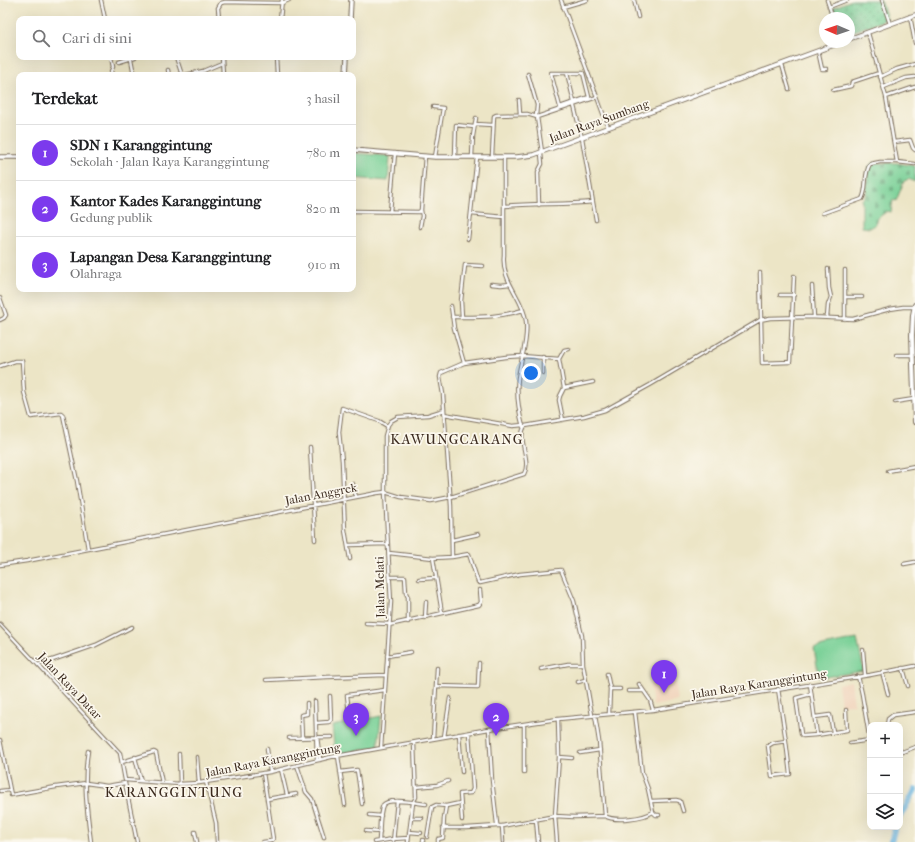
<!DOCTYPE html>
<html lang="id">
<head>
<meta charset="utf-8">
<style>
  :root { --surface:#fff; --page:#f2f2f2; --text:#202124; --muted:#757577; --line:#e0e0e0; --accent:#7c3aed }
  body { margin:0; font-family:"IM FELL French Canon",serif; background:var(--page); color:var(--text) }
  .controls { position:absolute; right:12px; bottom:12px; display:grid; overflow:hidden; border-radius:8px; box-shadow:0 4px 16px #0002 }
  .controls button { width:36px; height:36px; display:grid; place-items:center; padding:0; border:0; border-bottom:1px solid var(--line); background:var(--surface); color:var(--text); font:20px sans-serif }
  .compass { position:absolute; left:819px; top:12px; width:36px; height:36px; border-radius:50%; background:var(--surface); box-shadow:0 4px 16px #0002; rotate:272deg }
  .you { position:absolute; left:531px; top:373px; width:14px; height:14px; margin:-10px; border:3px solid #fff; border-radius:50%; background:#1a73e8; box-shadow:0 0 0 6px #1a73e833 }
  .badge { display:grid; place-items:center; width:26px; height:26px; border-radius:50%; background:var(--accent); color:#fff; font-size:13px; font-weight:700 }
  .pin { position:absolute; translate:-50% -33px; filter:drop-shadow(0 1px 2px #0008) }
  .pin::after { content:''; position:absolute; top:21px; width:14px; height:12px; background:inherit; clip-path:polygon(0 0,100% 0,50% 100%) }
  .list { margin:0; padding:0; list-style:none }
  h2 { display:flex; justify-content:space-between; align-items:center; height:52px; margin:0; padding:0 16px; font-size:17px }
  h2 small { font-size:13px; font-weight:400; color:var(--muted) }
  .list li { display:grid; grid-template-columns:26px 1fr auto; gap:12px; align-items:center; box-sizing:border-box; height:56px; padding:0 16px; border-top:1px solid var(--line) }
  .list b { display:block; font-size:15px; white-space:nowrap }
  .list p { margin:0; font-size:13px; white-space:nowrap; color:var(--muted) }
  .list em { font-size:13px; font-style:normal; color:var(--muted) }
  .icon { flex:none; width:22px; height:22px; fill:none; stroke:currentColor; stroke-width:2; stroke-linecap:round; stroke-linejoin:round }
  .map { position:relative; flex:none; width:915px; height:842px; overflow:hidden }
  .search { position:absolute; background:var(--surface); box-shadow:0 4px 16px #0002; left:16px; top:16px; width:340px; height:44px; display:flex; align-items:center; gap:10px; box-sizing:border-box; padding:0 14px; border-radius:8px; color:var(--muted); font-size:15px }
  .panel { position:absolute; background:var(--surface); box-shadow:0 4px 16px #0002; left:16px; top:72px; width:340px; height:220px; border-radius:8px }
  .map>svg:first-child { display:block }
  .built { fill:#f1d5bd }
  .grass { fill:#78d096; stroke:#5a7d5a }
  .cemetery { fill:url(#cemetery-stones); stroke:#5a7d5a }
  .park { fill:url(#park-dots); stroke:#5a7d5a }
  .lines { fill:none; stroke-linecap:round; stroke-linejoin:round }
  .river { stroke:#69b6e3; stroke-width:5.5 }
  .minor-casing { stroke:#796b59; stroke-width:4.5 }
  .tertiary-casing { stroke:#796b59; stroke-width:5.5 }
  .primary-casing { stroke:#796b59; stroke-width:6 }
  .minor { stroke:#fff; stroke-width:2.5 }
  .tertiary { stroke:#fff; stroke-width:3.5 }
  .primary { stroke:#fff; stroke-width:4 }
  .labels { text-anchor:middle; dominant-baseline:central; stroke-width:3.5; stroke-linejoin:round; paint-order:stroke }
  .street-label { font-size:12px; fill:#3b2a1e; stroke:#fbf7ec }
  .quarter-label { font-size:14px; letter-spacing:1px; fill:#3b2a1e; stroke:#fbf7ec }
</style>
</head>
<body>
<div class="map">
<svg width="915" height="842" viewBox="0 0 915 842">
  <defs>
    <pattern id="cemetery-stones" width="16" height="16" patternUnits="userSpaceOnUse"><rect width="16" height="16" fill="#78d096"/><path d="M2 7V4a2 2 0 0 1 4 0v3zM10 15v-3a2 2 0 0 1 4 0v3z" fill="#64a97a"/></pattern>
    <pattern id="park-dots" width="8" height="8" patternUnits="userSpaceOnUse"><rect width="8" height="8" fill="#78d096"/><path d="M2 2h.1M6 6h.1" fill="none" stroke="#64a97a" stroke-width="1.8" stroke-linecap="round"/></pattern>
  </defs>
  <rect width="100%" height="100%" fill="#fbf7ec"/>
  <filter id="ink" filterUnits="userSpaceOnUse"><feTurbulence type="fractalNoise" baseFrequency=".025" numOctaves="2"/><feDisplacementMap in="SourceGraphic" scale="8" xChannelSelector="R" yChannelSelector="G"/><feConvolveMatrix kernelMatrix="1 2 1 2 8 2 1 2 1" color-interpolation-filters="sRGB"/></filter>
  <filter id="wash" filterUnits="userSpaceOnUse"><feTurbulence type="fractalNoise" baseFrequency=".012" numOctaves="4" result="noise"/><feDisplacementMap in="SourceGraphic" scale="16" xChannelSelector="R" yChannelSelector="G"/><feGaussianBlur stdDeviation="0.9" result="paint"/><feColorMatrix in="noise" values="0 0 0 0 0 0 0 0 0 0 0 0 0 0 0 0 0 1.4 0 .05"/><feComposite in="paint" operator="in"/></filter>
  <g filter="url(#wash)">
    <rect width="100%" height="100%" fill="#ece5c6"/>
    <path class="built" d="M675 680 678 701 653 706 650 684Z
      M851 681 854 704 841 705 838 684Z"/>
    <path class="grass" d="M353 153 390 156 388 181 353 178Z
      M857 639 864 671 819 678 814 648Z
      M381 716 378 747 335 755 332 726Z"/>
    <path class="cemetery" d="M873 163H897L915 166V182L909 179 904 181 896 201 893 200 891 212 887 211 878 218 875 225 870 228 862 227V200L866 195 868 170 870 165Z"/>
    <path class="park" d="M852 0H881L887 19 849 33V18H834L832 9 833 8Z"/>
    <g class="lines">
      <path class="river" d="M900 817 915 790
        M891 842 895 827"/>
    </g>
  </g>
  <g filter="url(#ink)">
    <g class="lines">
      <defs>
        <path id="minor" d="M101 0 105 19
          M561 0 597 97
          M634 0 638 17
          M827 0 833 18
          M882 0 890 24
          M563 7 587 0
          M829 7 847 0
          M910 16 915 43
          M219 19 218 8 221 3 225 2 282 3 289 0
          M280 19 282 0
          M868 33 886 97 897 162 915 164
          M818 51 822 69H827
          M111 57 113 67 111 71 112 75
          M176 57 182 75
          M222 57 223 75
          M276 57 277 75
          M131 59 134 75
          M119 62 135 57
          M782 65 789 89
          M168 70 169 75
          M551 73H583L589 97 560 107Z
          M567 73 574 102
          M528 74 537 105 536 116
          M185 75 203 71 222 63
          M880 77 897 69 915 64
          M884 87 906 78 915 77
          M833 90 851 86 852 82 879 73
          M886 97 915 87
          M519 100 520 114
          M574 106 582 138 596 220
          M433 107 443 108 435 157
          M537 117 597 97 608 127
          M475 124 493 125
          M894 142 910 140 913 148 915 150
          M492 156 494 116 496 115 527 114 537 117 542 152
          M455 157 456 125 474 127
          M472 157 473 136 476 118
          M504 157V255C501 282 523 297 526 321 528 340 521 359 518 378 516 394 519 412 523 427
          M539 205 538 172 542 164 541 153
          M504 206C534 203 564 205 593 202
          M353 211 419 212 421 210
          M390 212 395 153
          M823 213 862 199C868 188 863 175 870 164L880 162H897
          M471 214 504 217
          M420 227 422 216 421 210 425 156
          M468 239 477 157
          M845 270V319
          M760 273 762 363 790 362 794 276
          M491 284 501 285 510 284
          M812 286 814 317
          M780 295H794
          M845 297H862
          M0 298 6 315 4 318 0 320
          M451 306 454 328 464 363
          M452 317C478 317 498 318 523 310
          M462 317 461 301 465 265 483 266
          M827 318 828 305 831 297 829 288 828 269
          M897 355H913
          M559 359 564 350 569 349
          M0 366 15 361H22L24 392 31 417 61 413 63 415 77 481 88 549
          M543 373V357
          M564 388 593 382
          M895 402 914 399
          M444 414 513 426 523 425
          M310 447 315 540
          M888 471 915 466
          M353 484 356 497
          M452 540 479 534
          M349 545 388 544
          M389 553 433 558 452 557 469 554 478 582 480 583 520 574 561 570 574 601 582 636 583 664 592 715
          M452 557 451 506 443 394 440 377 441 373 464 363 506 357 522 356 559 359 564 388 560 396 559 400 563 420
          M433 558 442 613
          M350 559 345 530 342 461 339 432 342 408 379 421 387 426
          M904 564 915 562
          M0 565 27 561 377 493 385 492 401 497 431 501 451 497 524 474C532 461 516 438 525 426L584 416 605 410 650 385 760 320 770 318 809 317 853 319 890 309 903 307H914
          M390 577H405L406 593 408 597V622
          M419 579 435 578
          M425 618 426 602
          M366 623 390 624
          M0 624 120 753 125 780 180 784 199 783 270 772 331 757 489 729 558 719 653 710 870 675 915 666
          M389 625 479 605 481 602 480 590
          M863 650 865 675
          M387 656 411 652
          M38 665 96 645 132 627
          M903 668 908 686
          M541 669 568 664H583
          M882 672 888 694
          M607 674 610 689 609 714
          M858 676 862 694 870 741
          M266 680 327 677 386 675
          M578 682 585 680
          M639 684 650 700 653 710
          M810 684 817 735 847 730 846 710
          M436 686 478 687 479 663
          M610 689H620
          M778 689 786 741 773 743 768 746 772 776 790 774 786 741
          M628 691H643
          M811 694 796 698 801 734 803 736 817 735
          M315 701 317 760
          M635 712 642 773 648 789 653 812
          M349 713 347 695 385 690
          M815 717 830 715 833 732
          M316 723 329 722 331 720 330 696
          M887 725 888 719 893 715 915 712
          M489 729 492 780 497 824 498 826H502L555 816 559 757 558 719
          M459 734 462 772
          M317 737 320 760
          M444 737 450 698
          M289 738 332 737
          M302 738 301 715 307 714V703
          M433 739 437 668
          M0 740 11 795 56 787 86 783 107 786 125 783
          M850 743 870 740
          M381 748 391 602 385 492V436L388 425 391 421 398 417 428 415 444 410
          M267 749 270 772
          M900 750 902 752 915 747
          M88 751C83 781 87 812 91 842
          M580 753 600 750
          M179 754 180 784
          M338 756 345 805
          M135 757 141 781
          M197 757 199 783
          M559 757 572 758
          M122 762 154 752 156 753 162 783
          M297 765 306 792 312 799 316 812 324 837
          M281 769 287 795
          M340 772 357 770 362 804
          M524 772V724
          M263 773 273 839 271 841 263 842
          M206 782 216 823 217 842
          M125 783 137 842
          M416 787 437 785 448 781
          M0 791 10 790
          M267 799 296 794
          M651 801 676 800 680 801 683 811
          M653 812 656 815H659
          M369 815 381 816
          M605 816C615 822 644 818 653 812
          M411 818H422
          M536 819 538 842
          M462 820 460 794 471 793 473 789 469 733
          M502 826 503 842
          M443 827 446 828H467L498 826
          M366 831 380 832
          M195 832 197 842
          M409 832 421 833
          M427 837 432 807 436 805 446 806
          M379 840C380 832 379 813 383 805 388 797 417 803 426 804
          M423 840V842
          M374 842 393 839 408 838
          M393 842 397 801
          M408 842 413 803 416 797 414 743
          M438 842V839L443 838 444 818 446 806 460 803
          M557 842 555 816 574 817 605 816 599 741 595 715"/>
        <path id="tertiary" d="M350 19 351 0
          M849 39 915 15
          M346 75 347 57
          M353 150 435 157H517L533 155 842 42
          M0 157H19"/>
        <path id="primary" d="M915 305 913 315 912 335 915 422"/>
      </defs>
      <use href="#minor" class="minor-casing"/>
      <use href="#tertiary" class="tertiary-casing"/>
      <use href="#primary" class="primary-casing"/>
      <use href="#minor" class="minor"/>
      <use href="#tertiary" class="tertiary"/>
      <use href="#primary" class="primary"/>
    </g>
  </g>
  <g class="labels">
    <g class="street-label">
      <text transform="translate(599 121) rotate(-20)">Jalan Raya Sumbang</text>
      <text transform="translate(321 494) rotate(-11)">Jalan Anggrek</text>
      <text transform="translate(380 587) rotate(-91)">Jalan Melati</text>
      <text transform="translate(759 684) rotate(-9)">Jalan Raya Karanggintung</text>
      <text transform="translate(70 686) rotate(47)">Jalan Raya Datar</text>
      <text transform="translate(273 760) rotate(-11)">Jalan Raya Karanggintung</text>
    </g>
    <g class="quarter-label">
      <text x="457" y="439">KAWUNGCARANG</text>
      <text x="174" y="792">KARANGGINTUNG</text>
    </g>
  </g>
</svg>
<div class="controls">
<button>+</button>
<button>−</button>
<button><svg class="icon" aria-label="layers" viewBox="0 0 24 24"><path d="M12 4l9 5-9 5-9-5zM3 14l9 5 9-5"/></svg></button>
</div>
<svg class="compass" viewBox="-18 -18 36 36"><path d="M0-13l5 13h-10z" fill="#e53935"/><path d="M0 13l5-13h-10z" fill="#757577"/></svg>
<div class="you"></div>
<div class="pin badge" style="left:664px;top:693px">1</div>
<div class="pin badge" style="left:496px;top:736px">2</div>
<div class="pin badge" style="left:356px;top:736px">3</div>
<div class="search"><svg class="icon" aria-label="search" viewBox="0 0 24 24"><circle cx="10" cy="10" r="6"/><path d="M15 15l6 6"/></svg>Cari di sini</div>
<section class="panel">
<h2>Terdekat<small>3 hasil</small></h2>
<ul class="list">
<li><span class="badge">1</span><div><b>SDN 1 Karanggintung</b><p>Sekolah · Jalan Raya Karanggintung</p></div><em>780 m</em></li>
<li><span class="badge">2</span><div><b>Kantor Kades Karanggintung</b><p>Gedung publik</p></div><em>820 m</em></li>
<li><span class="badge">3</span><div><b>Lapangan Desa Karanggintung</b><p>Olahraga</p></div><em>910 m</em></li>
</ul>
</section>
</div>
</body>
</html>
